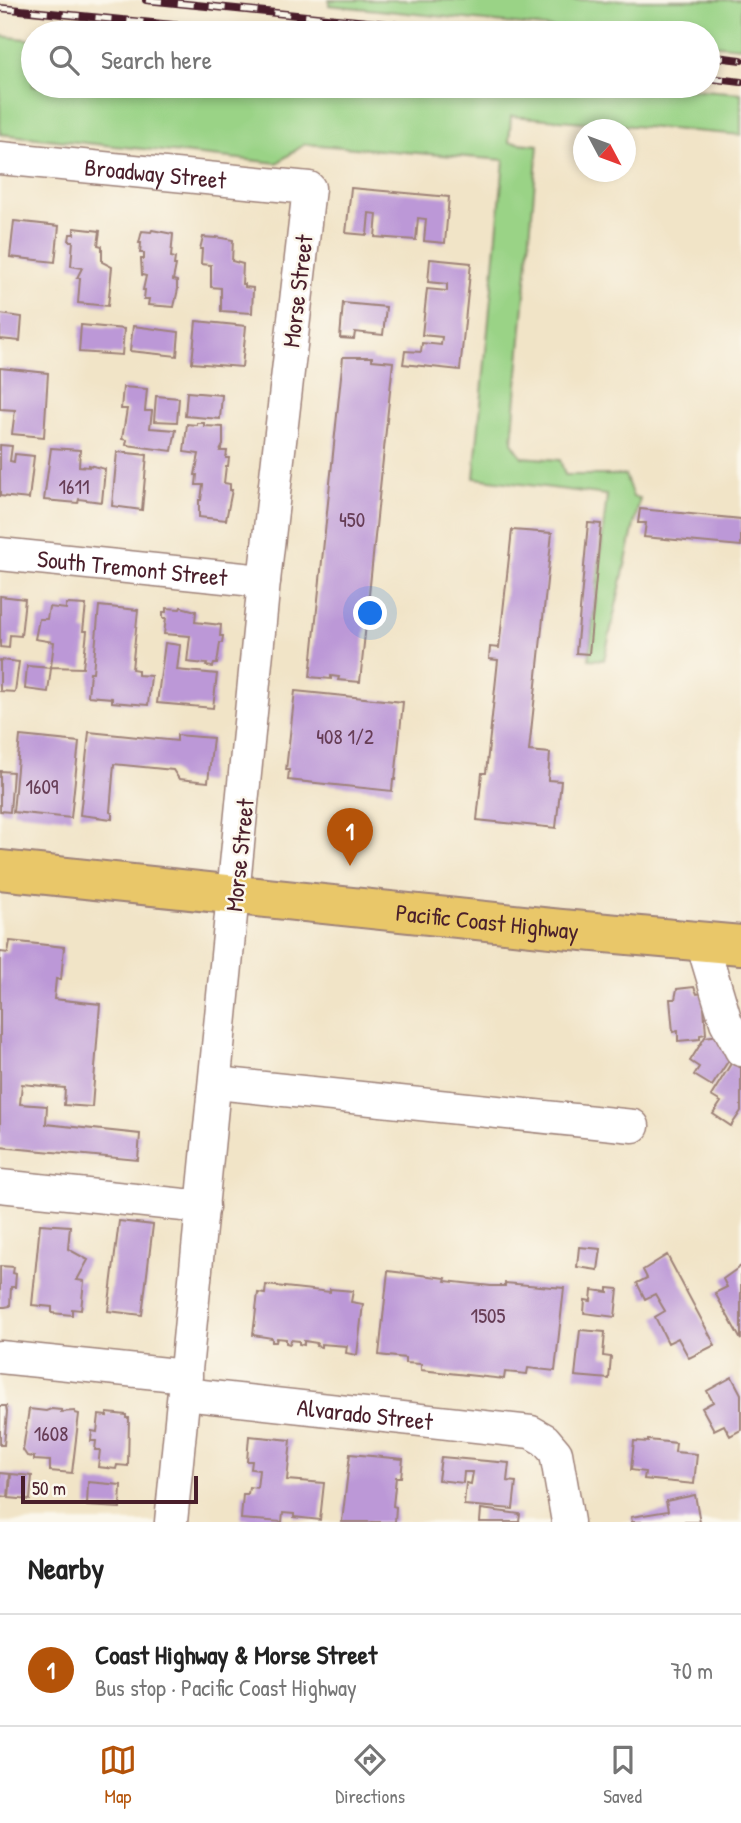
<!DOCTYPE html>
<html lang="en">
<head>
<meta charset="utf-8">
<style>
  :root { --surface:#fff; --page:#f6f6f6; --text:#222; --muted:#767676; --line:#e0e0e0; --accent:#b45309 }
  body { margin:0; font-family:"Patrick Hand",sans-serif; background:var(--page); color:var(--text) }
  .compass { position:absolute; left:573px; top:119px; width:63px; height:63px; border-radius:50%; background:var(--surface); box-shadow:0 4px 10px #0003; rotate:131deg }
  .scale { position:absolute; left:21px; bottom:18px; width:177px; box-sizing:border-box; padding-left:7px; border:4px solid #4a1f2b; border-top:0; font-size:19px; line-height:24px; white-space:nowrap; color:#4a1f2b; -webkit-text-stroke:5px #fbf7ec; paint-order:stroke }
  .you { position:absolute; left:371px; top:614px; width:24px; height:24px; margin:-18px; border:5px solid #fff; border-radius:50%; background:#1a73e8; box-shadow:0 0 0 10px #1a73e833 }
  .badge { display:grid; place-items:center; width:46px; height:46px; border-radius:50%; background:var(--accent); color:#fff; font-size:23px; font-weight:700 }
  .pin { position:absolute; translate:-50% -58px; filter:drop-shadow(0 2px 4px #0008) }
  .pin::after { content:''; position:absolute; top:37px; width:24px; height:21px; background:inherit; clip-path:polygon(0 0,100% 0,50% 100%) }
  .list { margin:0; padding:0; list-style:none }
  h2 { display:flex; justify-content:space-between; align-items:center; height:91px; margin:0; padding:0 28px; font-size:30px }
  h2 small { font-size:23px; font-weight:400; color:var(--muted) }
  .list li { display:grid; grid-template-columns:46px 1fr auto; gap:21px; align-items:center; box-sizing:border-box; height:112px; padding:0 28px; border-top:2px solid var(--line) }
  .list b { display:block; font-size:26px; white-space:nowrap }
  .list p { margin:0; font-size:23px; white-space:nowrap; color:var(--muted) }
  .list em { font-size:23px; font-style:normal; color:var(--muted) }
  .icon { flex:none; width:38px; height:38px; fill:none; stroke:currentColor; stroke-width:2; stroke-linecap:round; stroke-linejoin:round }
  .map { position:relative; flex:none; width:741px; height:1522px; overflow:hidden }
  .search { position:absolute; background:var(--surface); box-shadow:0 4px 10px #0003; left:21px; right:21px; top:21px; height:77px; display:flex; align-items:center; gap:18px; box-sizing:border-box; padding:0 24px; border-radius:38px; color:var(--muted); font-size:26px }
  .sheet { height:203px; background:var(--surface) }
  nav { display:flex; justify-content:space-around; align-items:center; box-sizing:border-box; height:98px; border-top:2px solid var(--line); background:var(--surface); font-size:19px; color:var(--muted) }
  nav a { display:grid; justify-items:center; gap:4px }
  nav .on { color:var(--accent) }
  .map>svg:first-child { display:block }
  .green { fill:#9ad386; stroke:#727958; stroke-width:2 }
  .building { fill:#bc98d7 }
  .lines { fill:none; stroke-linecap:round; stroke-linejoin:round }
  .minor-casing { stroke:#9e8279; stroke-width:35 }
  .major-casing { stroke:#9e8279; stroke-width:42 }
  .minor { stroke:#fff; stroke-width:32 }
  .major { stroke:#e9c769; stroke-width:38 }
  .rail-casing { stroke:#4a1f2b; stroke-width:8 }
  .rail { stroke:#fbf7ec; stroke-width:5; stroke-dasharray:16; stroke-linecap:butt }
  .labels { text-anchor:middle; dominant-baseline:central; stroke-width:5; stroke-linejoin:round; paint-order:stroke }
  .number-label { font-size:21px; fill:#663d56 }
  .street-label { font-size:24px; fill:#4a1f2b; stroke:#fbf7ec }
</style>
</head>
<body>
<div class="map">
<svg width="741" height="1522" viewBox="0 0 741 1522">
  <rect width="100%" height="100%" fill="#fbf7ec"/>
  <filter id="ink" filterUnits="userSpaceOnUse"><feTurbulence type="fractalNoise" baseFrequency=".0143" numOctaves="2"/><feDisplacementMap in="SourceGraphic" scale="14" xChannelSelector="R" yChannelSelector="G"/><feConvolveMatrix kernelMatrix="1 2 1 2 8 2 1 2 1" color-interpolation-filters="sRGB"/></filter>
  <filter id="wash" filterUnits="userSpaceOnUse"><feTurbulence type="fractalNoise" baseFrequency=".00686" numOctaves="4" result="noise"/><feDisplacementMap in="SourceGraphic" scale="28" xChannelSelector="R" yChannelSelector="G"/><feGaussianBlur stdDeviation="1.57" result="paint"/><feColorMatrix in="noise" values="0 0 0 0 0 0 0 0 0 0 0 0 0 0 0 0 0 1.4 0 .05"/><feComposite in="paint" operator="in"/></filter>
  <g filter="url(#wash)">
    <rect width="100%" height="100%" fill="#f1e4c7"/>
    <path class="green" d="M329 0H741V47L708 44V33H602L329 5Z
      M0 36 33 40V86H652L741 93V135L511 116 509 142 538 145 512 442 522 457 560 460 565 475H625L633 497 640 498 604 660 589 659 607 495 474 478 504 160 305 144 277 163 0 134Z"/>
    <g id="blocks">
      <path class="building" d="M351 188 449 197 445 243 424 241 426 219 418 218 416 240 375 237 377 214 369 213 367 235 346 233Z
        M14 221 59 226 55 262 10 257Z
        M74 228 100 231 98 245 102 246V262L112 267 108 306 78 303 80 278H77L82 268 71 266 73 241H69L70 234H74Z
        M152 230 173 234 171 257 175 258 174 265H176L173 280 177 281V288L178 289 174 307 148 305 149 299H144L145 290H143L146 276 142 275 141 259H144V253H140L141 243H139L142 231 151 232Z
        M203 237 216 238V237L233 240 232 261 243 264 242 284H245V287L253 288 252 313 221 311V288L211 287V265L201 264 202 249H200Z
        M430 259 471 263 460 370 403 364 405 351 421 352 422 343 441 345 442 337 422 335 427 289 447 291V284L428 282Z
        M343 303 386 307 383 335 355 332 354 339 340 338Z
        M0 314 22 317 20 341 0 339Z
        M196 321 246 326 242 367 192 363Z
        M81 325 124 329 122 355 79 352Z
        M133 326 179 332 177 356 130 351Z
        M343 357H372V360L393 362 360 682 338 680 339 677 331 676V679L310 677Z
        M0 368 48 373 44 437 12 434 15 410 0 409Z
        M123 387 147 389 145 411H152L150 428 176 430 172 451 126 445 127 440 122 439 127 409H121Z
        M187 392 222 395 220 419 185 416Z
        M156 396 179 398 177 422 154 421Z
        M197 423H204V426L223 427V445L220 451H227L226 458H229L228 466H226L224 483 230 484V490H232L226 520 199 517V500H201L203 485H196L197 475H195L199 454 184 452 187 424 197 425Z
        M0 445 12 446 10 461 14 462 15 454 34 456 29 499 0 496Z
        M51 448 80 450 79 466 89 467V465L105 469 102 502 79 499 78 503 44 500Z
        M117 452 147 455 142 510 112 506Z
        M640 509 741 519V546L644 537 646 523H638Z
        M588 523 601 524 589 654 576 653Z
        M512 530 552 533 529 751 550 753 548 780 561 781 556 828 477 820 482 773H486L498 660 489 659 490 647 499 648Z
        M0 596 25 599 21 636 10 635 9 648 0 647Z
        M66 604 86 605 83 631H87L83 668 51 667 54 642 35 639 39 619H47L49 607 66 609Z
        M99 606 138 610 132 669 138 670V675L151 676 148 705 112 702V698L88 696 90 672H93Z
        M181 607 196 611 195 622 221 625 220 636H223L222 643H220L217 664H214L213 667 206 666 207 664 187 662 190 636 164 634 166 618H163V612H166V608L180 609Z
        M165 643 180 645 177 670 217 674 213 708 157 703Z
        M0 660 19 662 15 692 0 691Z
        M27 666 51 668 48 692 25 689Z
        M295 691 403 702 395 780H393L392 791 288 780 289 770H286Z
        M89 732 177 741V735L213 738 208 782 179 779 173 770 114 764 110 812 112 813V819L80 815Z
        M20 736 79 742 71 818 13 812Z
        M0 771 13 772 10 812 0 811Z
        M10 941 64 947 61 980 56 979 54 999 100 1004 92 1107 64 1105 65 1088 22 1084 20 1104 47 1106 46 1124 140 1134 138 1160 0 1147V952L8 953Z
        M694 987 697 994 703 993 706 1034 700 1035V1039L678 1041V1031L673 1032 670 999H675L677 989Z
        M719 1035 738 1046 712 1086 694 1075 699 1067 690 1061 705 1037Z
        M732 1062 741 1068V1111L731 1126 713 1114 721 1102 711 1096Z
        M119 1221 153 1225 142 1315 108 1311Z
        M40 1224 70 1226 68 1249 88 1260 77 1280 84 1281 81 1310 72 1309V1315L52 1313V1307L32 1305Z
        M579 1247 601 1249 598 1270 577 1267Z
        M667 1255 715 1345 689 1358 678 1338 668 1343 655 1317 665 1311 655 1294 645 1299 637 1283 647 1278 643 1270Z
        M0 1266 14 1267 13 1273 16 1274 15 1287H11L10 1306 5 1307H0Z
        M741 1266V1340L715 1293 727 1287 723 1279Z
        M388 1271 446 1278 445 1281 491 1286H505V1283L564 1288 555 1371 528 1368 527 1374 505 1372 504 1379 421 1370V1364L405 1363V1358L379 1355Z
        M266 1285 330 1292V1289L353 1291 351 1302 363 1304 357 1355 346 1353 347 1346 321 1344V1347L316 1346 317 1343 304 1341V1345L299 1344V1341L291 1340 290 1344 286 1343V1339L277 1338 276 1342H272V1338L253 1335 258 1293 265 1294Z
        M608 1288 618 1289 615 1317 584 1313 585 1300 591 1301 592 1290 608 1292Z
        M580 1330 605 1332 603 1356 611 1357 609 1379 575 1376Z
        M732 1377 741 1394V1430L730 1436 724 1425 714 1430 702 1408 713 1402 707 1391Z
        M0 1406H6L7 1412 4 1445H0Z
        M29 1409 46 1411 51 1409 61 1410V1412L75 1411V1413L79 1414 72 1473 50 1471V1461L34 1460V1457L27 1456 23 1450Z
        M107 1413 126 1415V1418H129L128 1466 117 1465 116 1469 98 1467 100 1450H95L96 1441H91L92 1431 97 1432 99 1415 107 1416Z
        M249 1436 291 1440 287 1480 324 1483 320 1520 294 1517V1514L283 1513 282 1522 241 1519 243 1494H248L249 1487 257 1488 259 1470 251 1469 252 1461H247Z
        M648 1440 676 1443 675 1452 697 1454 694 1484 644 1479 645 1472 631 1470 634 1441 648 1442Z
        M350 1454 403 1459 401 1477H396L393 1506 396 1507 395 1522H342Z
        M441 1457 509 1463 507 1481 516 1482 513 1509 464 1505 466 1483 471 1484 473 1472H464L463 1483 438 1480Z
        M0 1473 10 1474 8 1497 0 1496Z
        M11 1474 32 1476 30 1500 9 1498Z
        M88 1482 121 1485 120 1508 87 1506Z
        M695 1495 700 1522H632L631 1517 668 1511 666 1501Z
        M481 1509 520 1514 519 1522H480Z"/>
    </g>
  </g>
  <g filter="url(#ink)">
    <use href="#blocks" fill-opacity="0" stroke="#9e8279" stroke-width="2"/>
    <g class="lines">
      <defs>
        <g id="minor">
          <path id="s1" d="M0 158 309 188 264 581 171 1522"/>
          <path id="s2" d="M0 554 264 581"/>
          <path d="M702 942 726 1022 741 1050"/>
          <path d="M216 1083 633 1126"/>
          <path d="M0 1186 203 1207"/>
          <path d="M0 1357 186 1376"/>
          <path id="s3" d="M184 1394 531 1432 545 1440 556 1453 568 1522"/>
        </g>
        <g id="major">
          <path id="s4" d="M0 870 561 929 741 945"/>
        </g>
      </defs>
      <use href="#minor" class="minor-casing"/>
      <use href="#major" class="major-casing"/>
      <use href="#minor" class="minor"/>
      <use href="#major" class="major"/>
      <defs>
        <path id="rail" d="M146 0 478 33
          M0 8 254 33
          M708 56 741 60
          M708 78 741 82"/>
      </defs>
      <use href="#rail" class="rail-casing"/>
      <use href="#rail" class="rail"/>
    </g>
  </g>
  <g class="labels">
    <g class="number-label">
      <text x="74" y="486">1611</text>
      <text x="352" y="519">450</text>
      <text x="345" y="736">408 1/2</text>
      <text x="42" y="786">1609</text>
      <text x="488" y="1315">1505</text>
      <text x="51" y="1433">1608</text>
    </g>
    <g class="street-label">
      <text stroke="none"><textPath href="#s1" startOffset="156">Broadway Street</textPath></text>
      <text transform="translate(297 291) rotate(-83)">Morse Street</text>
      <text stroke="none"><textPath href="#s2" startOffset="133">South Tremont Street</textPath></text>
      <text transform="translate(239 855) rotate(-84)">Morse Street</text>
      <text stroke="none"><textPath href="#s4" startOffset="490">Pacific Coast Highway</textPath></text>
      <text stroke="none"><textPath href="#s3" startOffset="182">Alvarado Street</textPath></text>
    </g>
  </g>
</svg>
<svg class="compass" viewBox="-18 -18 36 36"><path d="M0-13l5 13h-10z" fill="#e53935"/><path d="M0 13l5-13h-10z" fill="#767676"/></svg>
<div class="scale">50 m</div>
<div class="you"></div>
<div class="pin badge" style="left:350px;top:866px">1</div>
<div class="search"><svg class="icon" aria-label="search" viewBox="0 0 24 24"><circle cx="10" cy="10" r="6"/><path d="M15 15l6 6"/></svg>Search here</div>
</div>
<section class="sheet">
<h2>Nearby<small></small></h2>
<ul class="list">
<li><span class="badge">1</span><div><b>Coast Highway &amp; Morse Street</b><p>Bus stop · Pacific Coast Highway</p></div><em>70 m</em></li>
</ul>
</section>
<nav>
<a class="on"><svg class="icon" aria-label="map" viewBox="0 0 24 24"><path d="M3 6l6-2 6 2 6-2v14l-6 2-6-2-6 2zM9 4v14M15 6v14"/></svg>Map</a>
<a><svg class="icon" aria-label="directions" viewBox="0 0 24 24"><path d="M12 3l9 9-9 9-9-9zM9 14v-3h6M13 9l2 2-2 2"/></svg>Directions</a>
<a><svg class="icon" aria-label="saved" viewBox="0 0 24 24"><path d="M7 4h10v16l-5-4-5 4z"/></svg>Saved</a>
</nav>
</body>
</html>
